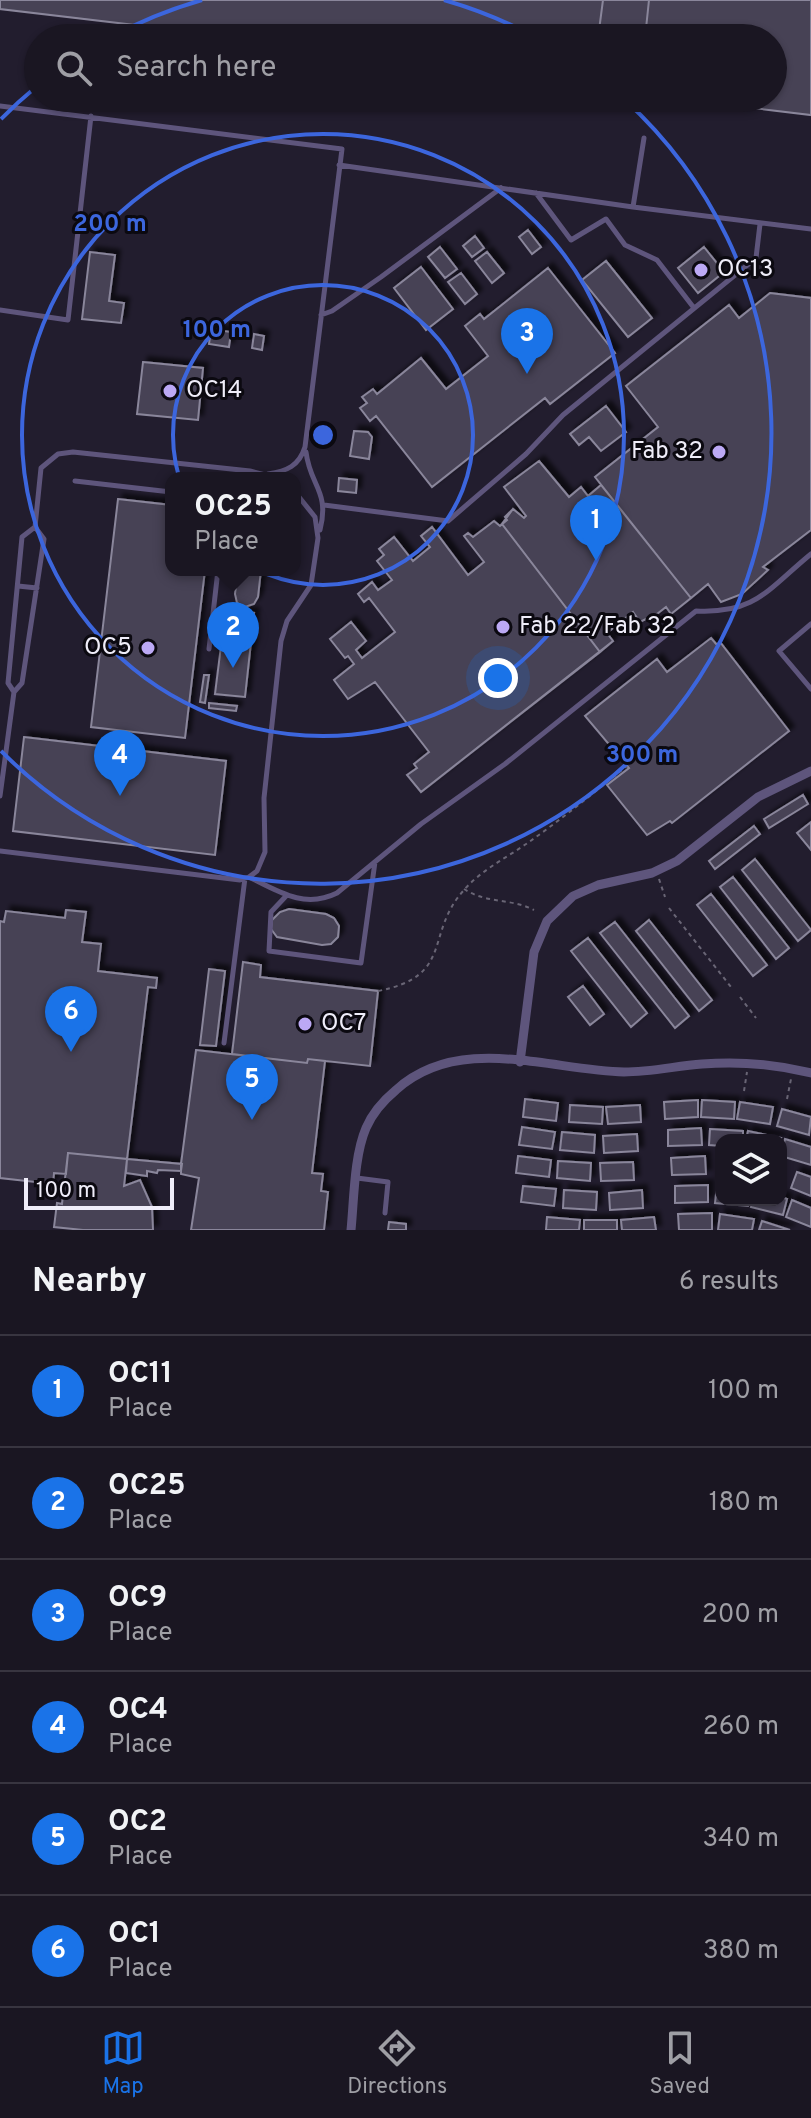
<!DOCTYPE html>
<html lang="en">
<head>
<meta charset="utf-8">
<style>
  :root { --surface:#1a1622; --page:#27232f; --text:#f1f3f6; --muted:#9f9fa5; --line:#383540; --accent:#1a73e8 }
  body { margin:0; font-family:Overpass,sans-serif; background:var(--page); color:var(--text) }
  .controls { position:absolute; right:24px; bottom:24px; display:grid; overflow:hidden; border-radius:16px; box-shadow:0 2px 6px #0004 }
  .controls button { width:72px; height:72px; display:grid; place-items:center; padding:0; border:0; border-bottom:2px solid var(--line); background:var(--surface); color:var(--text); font:40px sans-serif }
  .scale { position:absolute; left:24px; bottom:20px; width:150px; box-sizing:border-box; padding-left:8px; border:4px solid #efedf9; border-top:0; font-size:22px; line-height:28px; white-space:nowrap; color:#efedf9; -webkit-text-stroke:6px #0b0910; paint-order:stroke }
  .you { position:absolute; left:498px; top:678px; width:28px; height:28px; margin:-20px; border:6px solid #fff; border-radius:50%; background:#1a73e8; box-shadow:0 0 0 12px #1a73e833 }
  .badge { display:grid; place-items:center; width:52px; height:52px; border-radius:50%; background:var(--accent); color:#fff; font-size:26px; font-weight:700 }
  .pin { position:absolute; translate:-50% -66px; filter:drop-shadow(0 2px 4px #0008) }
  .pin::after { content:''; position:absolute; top:42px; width:28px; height:24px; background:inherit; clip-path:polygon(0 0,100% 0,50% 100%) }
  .popup { position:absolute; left:165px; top:472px; width:136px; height:104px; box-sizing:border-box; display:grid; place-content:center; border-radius:16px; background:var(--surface); filter:drop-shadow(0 2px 6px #0005); font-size:26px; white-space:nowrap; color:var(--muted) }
  .popup b { font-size:30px; color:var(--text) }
  .popup::after { content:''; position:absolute; left:50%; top:100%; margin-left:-16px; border:16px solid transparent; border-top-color:var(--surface) }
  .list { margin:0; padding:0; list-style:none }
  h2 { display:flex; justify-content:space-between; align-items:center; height:104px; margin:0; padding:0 32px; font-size:34px }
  h2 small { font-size:26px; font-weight:400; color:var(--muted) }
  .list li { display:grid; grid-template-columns:52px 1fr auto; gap:24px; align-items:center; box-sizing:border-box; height:112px; padding:0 32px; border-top:2px solid var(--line) }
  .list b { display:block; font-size:30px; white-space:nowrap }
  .list p { margin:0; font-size:26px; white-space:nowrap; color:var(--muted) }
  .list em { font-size:26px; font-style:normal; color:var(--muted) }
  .icon { flex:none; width:44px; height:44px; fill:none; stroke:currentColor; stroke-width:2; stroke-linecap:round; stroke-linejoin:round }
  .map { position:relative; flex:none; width:811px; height:1230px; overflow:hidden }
  .search { position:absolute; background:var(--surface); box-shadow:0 2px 6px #0004; left:24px; right:24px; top:24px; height:88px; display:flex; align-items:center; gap:20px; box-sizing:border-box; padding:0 28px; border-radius:44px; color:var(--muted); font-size:30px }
  .sheet { height:776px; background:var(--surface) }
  nav { display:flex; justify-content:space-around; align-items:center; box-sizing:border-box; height:112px; border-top:2px solid var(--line); background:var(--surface); font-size:22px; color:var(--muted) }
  nav a { display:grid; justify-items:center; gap:4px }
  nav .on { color:var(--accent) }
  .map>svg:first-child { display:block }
  .building { fill:#464254; stroke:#8a869b; stroke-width:2; filter:url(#shadow) }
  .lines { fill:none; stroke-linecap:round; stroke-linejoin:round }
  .path { stroke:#696575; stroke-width:2; stroke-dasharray:4 4; stroke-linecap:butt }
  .lane { stroke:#5e557c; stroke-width:5 }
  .street { stroke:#5e557c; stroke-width:9 }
  .ring { fill:none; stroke:#3c66dd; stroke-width:4 }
  .poi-dot { fill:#bca9f5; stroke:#0b0910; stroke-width:3 }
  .labels { text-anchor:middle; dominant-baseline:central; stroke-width:6; stroke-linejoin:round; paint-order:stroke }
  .poi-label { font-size:24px; fill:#efedf9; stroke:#0b0910; text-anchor:start }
  .centre { fill:#3c66dd; stroke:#0b0910; stroke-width:4 }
  .ring-label { font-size:24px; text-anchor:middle; font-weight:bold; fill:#3c66dd; stroke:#0b0910; stroke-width:6; stroke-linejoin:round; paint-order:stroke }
</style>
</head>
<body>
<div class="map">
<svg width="811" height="1230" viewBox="0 0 811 1230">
  <defs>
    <filter id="shadow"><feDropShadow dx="5" dy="-5" stdDeviation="2" flood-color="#0009"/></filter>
  </defs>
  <rect width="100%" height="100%" fill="#221d2e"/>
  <path class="building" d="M0 0H811V115L669 98H773V38H245L0 9Z
    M0 0H603L598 38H245L0 9Z
    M603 0H649L645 38H598Z
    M649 0H811V115L669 98H773V38H645Z
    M528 230 541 247 532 254 519 237Z
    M475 236 484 248 472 257 463 246Z
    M440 247 457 269 445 278 428 257Z
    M704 247 724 272 698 293 678 268Z
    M90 252 115 255 109 301 124 303 121 323 82 319Z
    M487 252 504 273 492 283 475 261Z
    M606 261 652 318 628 337 582 280Z
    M421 267 453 309 426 330 394 288Z
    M548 268 615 353 550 404 545 398 432 487 376 416 370 421 360 408 367 403 362 397 373 389 377 394 421 358 446 389 488 356 465 326 480 314 484 319Z
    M461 273 477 294 465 304 448 282Z
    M770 293 811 298V530L763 567 768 570 742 594 721 602 708 584 691 598 595 477 658 427 626 386 729 305 739 318Z
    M770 293 811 298V530L763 567 768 570 742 594 721 602 708 584 691 598 595 477 658 427 626 386 729 305 739 318Z
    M211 329 231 332 229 347 209 344Z
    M254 334 264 336 262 350 252 348Z
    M143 362 203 368 198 420 137 414Z
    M606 406 626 432 601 451 589 437 579 445 570 434Z
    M354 431 368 432 372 437 369 459 350 456Z
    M539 461 569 497 581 487 588 496 601 485 691 598 671 614 666 607 648 621 646 619 640 622 633 612 607 633 613 641 421 792 407 775 417 768 414 764 429 752 375 682 348 699 334 680 354 664 348 656 345 658 330 639 351 622 366 641 356 650 362 658 395 632 369 598 364 602 358 594 372 582 378 590 392 580 377 561 384 555 379 549 394 537 413 561 430 547 421 536 432 527 468 575 484 562 464 536 468 533 473 537 494 521 500 526 507 520 505 517 513 509 524 518 526 516 504 487Z
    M539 461 569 497 581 487 588 496 601 485 691 598 671 614 666 607 648 621 646 619 640 622 633 612 607 633 613 641 600 652 502 524 513 509 524 518 526 516 504 487Z
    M339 478 357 480 356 493 338 491Z
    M118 499 171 505V570H205L185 738 91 727Z
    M494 521 500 526 502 524 600 652 421 792 407 775 417 768 414 764 429 752 375 682 348 699 334 680 354 664 348 656 345 658 330 639 351 622 366 641 356 650 362 658 395 632 369 598 364 602 358 594 372 582 378 590 392 580 377 561 384 555 379 549 394 537 413 561 430 547 421 536 432 527 468 575 484 562 464 536 468 533 473 537Z
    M238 570H261L258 597 254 604 245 607 237 603 235 594Z
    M230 611 254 613 252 628 228 625Z
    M222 638 251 642 245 697 215 694Z
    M711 638 717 645 720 642 789 731 672 823 670 821 647 835 607 785 629 768 585 716 657 659 667 672Z
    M204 675H209L205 703 200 702Z
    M209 703 237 706 236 711 209 708Z
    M24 737 226 761 215 855 13 831Z
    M803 795 808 804 769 828 764 819Z
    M803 795 808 804 769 828 764 819Z
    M811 822V850L797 833Z
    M811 822V850L797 833Z
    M754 826 760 834 715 869 709 861Z
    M754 826 760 834 715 869 709 861Z
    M755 859 811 930 798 941 742 870Z
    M755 859 811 930 798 941 742 870Z
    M733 877 789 948 776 959 720 887Z
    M733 877 789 948 776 959 720 887Z
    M711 894 767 965 753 976 697 905Z
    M711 894 767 965 753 976 697 905Z
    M289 909 326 914 334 918 339 926 338 937 331 944 322 945 277 937 271 929 272 920 280 912Z
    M66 910 86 912 82 942 101 944 98 971 157 978 156 988 148 987 127 1159 68 1153 66 1174 54 1173 53 1184 0 1178V921L4 922 6 911 65 918Z
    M649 920 712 1000 699 1011 636 931Z
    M649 920 712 1000 699 1011 636 931Z
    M615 922 689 1016 675 1028 600 933Z
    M615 922 689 1016 675 1028 600 933Z
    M588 938 647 1013 631 1027 571 951Z
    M588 938 647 1013 631 1027 571 951Z
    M243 962 261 965 260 977 378 991 370 1066 308 1059 307 1063 232 1054Z
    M209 969 225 971 216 1046 200 1045Z
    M583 986 604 1014 590 1025 568 997Z
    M583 986 604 1014 590 1025 568 997Z
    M196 1050 307 1063 308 1059 325 1061 312 1173 323 1174 321 1191 328 1192 324 1230H191L199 1178 181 1174V1164Z
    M525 1099 558 1103 556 1121 523 1117Z
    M525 1099 558 1103 556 1121 523 1117Z
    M698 1100V1117L665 1119 664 1102Z
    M698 1100V1117L665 1119 664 1102Z
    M702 1100 735 1102 734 1119 701 1117Z
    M702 1100 735 1102 734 1119 701 1117Z
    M740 1102 773 1107 770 1124 737 1119Z
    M740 1102 773 1107 770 1124 737 1119Z
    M570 1105 603 1107 602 1124 569 1122Z
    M570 1105 603 1107 602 1124 569 1122Z
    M640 1105 641 1122 608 1124 606 1107Z
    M640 1105 641 1122 608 1124 606 1107Z
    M782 1109 811 1117 809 1135 777 1126Z
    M782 1109 811 1117 809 1135 777 1126Z
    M522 1127 555 1132 552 1149 519 1145Z
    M522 1127 555 1132 552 1149 519 1145Z
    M701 1128 702 1145 668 1146V1130Z
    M701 1128 702 1145 668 1146V1130Z
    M710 1129 743 1131V1140H721V1146L709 1145Z
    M710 1129 743 1131V1140H721V1146L709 1145Z
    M748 1131 781 1138 780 1140H746Z
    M748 1131 781 1138 780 1140H746Z
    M562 1132 595 1135 594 1153 560 1150Z
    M562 1132 595 1135 594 1153 560 1150Z
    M637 1134 638 1151 604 1153 603 1136Z
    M637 1134 638 1151 604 1153 603 1136Z
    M785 1139 811 1147V1165L781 1156Z
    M785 1139 811 1147V1165L781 1156Z
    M68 1153 127 1159 124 1186 140 1180 152 1207 153 1230H83L54 1227 57 1203 62 1204Z
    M518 1156 551 1160 549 1177 516 1173Z
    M518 1156 551 1160 549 1177 516 1173Z
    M705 1156 706 1174 672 1175 671 1158Z
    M705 1156 706 1174 672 1175 671 1158Z
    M127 1159 182 1164 181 1171 158 1170 157 1173 147 1171V1176L126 1173Z
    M558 1161 591 1163 590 1181 557 1178Z
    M558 1161 591 1163 590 1181 557 1178Z
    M633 1162 634 1180 601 1181 600 1163Z
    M633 1162 634 1180 601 1181 600 1163Z
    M797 1172 811 1177V1196L791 1188Z
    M797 1172 811 1177V1196L791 1188Z
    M708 1185V1202L675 1203V1186Z
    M708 1185V1202L675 1203V1186Z
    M523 1186 556 1189 554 1206 521 1202Z
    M523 1186 556 1189 554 1206 521 1202Z
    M717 1186H721V1200H749L748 1206 715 1203Z
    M717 1186H721V1200H749L748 1206 715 1203Z
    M564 1190 597 1192 596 1210 563 1208Z
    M564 1190 597 1192 596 1210 563 1208Z
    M642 1190 643 1208 610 1210 609 1193Z
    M642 1190 643 1208 610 1210 609 1193Z
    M781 1197 787 1199 783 1215 751 1207 753 1200H781Z
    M781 1197 787 1199 783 1215 751 1207 753 1200H781Z
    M792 1200 811 1208V1227L786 1217Z
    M792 1200 811 1208V1227L786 1217Z
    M712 1213V1230H679L678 1214Z
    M712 1213V1230H679L678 1214Z
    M720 1214 754 1219 752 1230H718Z
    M720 1214 754 1219 752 1230H718Z
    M547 1217 580 1220 579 1230H546Z
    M547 1217 580 1220 579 1230H546Z
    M654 1217 656 1230H622L621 1220Z
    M654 1217 656 1230H622L621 1220Z
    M584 1220H617V1230H584Z
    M584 1220H617V1230H584Z
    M762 1221 790 1230H759Z
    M762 1221 790 1230H759Z
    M389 1222 406 1224V1230H388Z
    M389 1222 406 1224V1230H388Z"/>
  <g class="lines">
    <path class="path" d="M659 879 665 897
      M464 889C487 904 511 898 534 910
      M669 908 731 987
      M378 991C455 976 424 934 464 890 481 870 508 857 529 842 563 818 595 792 627 766
      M740 997 756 1018
      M744 1091 747 1072
      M787 1099 791 1079"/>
    <path class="lane" d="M0 106 342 149 305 447C299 466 287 471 268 474
      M339 165 633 207 811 229
      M536 193 571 240 606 219 625 245 657 260 694 308
      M633 207 644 138
      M0 310 68 320 91 116
      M321 315 332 311 381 277 501 188
      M306 452C310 486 330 491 320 530
      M229 478 231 469
      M75 481 171 492
      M324 505 448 521 526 454 563 415 756 258 760 224
      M18 586 37 588
      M811 624 779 651 811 689
      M209 649 218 570
      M14 692 22 683 44 539 35 527
      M0 796 14 692 8 683 22 537 35 527 41 468 58 454 73 452 250 471 277 478
      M0 851 240 880 249 877 257 871 265 852 264 798 281 641 287 621 311 585 318 538 315 517 295 492
      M249 877C279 892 305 909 337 893L421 824 505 764 696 611C756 614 768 589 811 554
      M287 895 271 912 269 951 361 963 375 862
      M224 1043 245 878
      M357 1178 388 1182 385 1213"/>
    <path class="street" d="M520 1062 534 952 547 921 573 896 598 885 652 873 677 861 758 797 811 771
      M351 1230C354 1200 354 1156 366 1128 372 1114 384 1100 396 1090 459 1033 549 1070 624 1072 651 1072 676 1066 702 1064 739 1061 775 1064 811 1073"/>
  </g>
  <g class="ring">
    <circle cx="323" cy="435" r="150"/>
    <circle cx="323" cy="435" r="301"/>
    <path d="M1 119A451 451 0 0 1 36 87M111 37A451 451 0 0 1 202 0M444 0A451 451 0 0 1 535 37M625 100A451 451 0 1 1 1 751"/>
  </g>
  <g class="poi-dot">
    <circle cx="701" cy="270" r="8"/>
    <circle cx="170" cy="391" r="8"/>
    <circle cx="719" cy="452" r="8"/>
    <circle cx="503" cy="627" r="8"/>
    <circle cx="148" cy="648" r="8"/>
    <circle cx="305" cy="1024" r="8"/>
  </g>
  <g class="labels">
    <g class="poi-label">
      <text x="717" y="270">OC13</text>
      <text x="186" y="391">OC14</text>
      <text x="703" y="452" text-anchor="end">Fab 32</text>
      <text x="519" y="627">Fab 22/Fab 32</text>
      <text x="132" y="648" text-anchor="end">OC5</text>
      <text x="321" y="1024">OC7</text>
    </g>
  </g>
  <circle cx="323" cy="435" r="12" class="centre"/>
  <g class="ring-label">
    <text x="110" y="231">200 m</text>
    <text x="217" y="337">100 m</text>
    <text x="642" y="762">300 m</text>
  </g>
</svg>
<div class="controls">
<button><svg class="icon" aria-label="layers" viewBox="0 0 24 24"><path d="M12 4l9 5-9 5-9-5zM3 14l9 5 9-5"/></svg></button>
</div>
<div class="scale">100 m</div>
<div class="you"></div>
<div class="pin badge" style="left:596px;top:561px">1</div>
<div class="pin badge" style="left:233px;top:668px">2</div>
<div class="popup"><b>OC25</b>Place</div>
<div class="pin badge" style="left:527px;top:374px">3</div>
<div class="pin badge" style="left:120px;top:796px">4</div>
<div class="pin badge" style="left:252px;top:1120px">5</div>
<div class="pin badge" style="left:71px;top:1052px">6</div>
<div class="search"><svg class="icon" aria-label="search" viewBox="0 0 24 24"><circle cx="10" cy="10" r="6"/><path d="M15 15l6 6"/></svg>Search here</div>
</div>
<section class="sheet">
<h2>Nearby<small>6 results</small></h2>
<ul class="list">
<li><span class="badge">1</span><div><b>OC11</b><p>Place</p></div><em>100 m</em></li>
<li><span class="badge">2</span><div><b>OC25</b><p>Place</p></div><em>180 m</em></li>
<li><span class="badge">3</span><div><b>OC9</b><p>Place</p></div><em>200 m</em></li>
<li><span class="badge">4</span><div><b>OC4</b><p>Place</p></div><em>260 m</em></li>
<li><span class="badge">5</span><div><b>OC2</b><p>Place</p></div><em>340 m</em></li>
<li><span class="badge">6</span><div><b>OC1</b><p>Place</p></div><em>380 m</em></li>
</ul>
</section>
<nav>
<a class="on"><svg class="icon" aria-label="map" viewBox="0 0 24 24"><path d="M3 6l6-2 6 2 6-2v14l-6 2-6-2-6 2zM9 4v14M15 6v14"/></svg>Map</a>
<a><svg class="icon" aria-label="directions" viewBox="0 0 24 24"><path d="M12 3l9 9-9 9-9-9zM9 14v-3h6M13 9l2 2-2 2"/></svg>Directions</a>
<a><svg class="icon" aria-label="saved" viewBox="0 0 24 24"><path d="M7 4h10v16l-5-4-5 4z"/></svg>Saved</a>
</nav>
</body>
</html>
